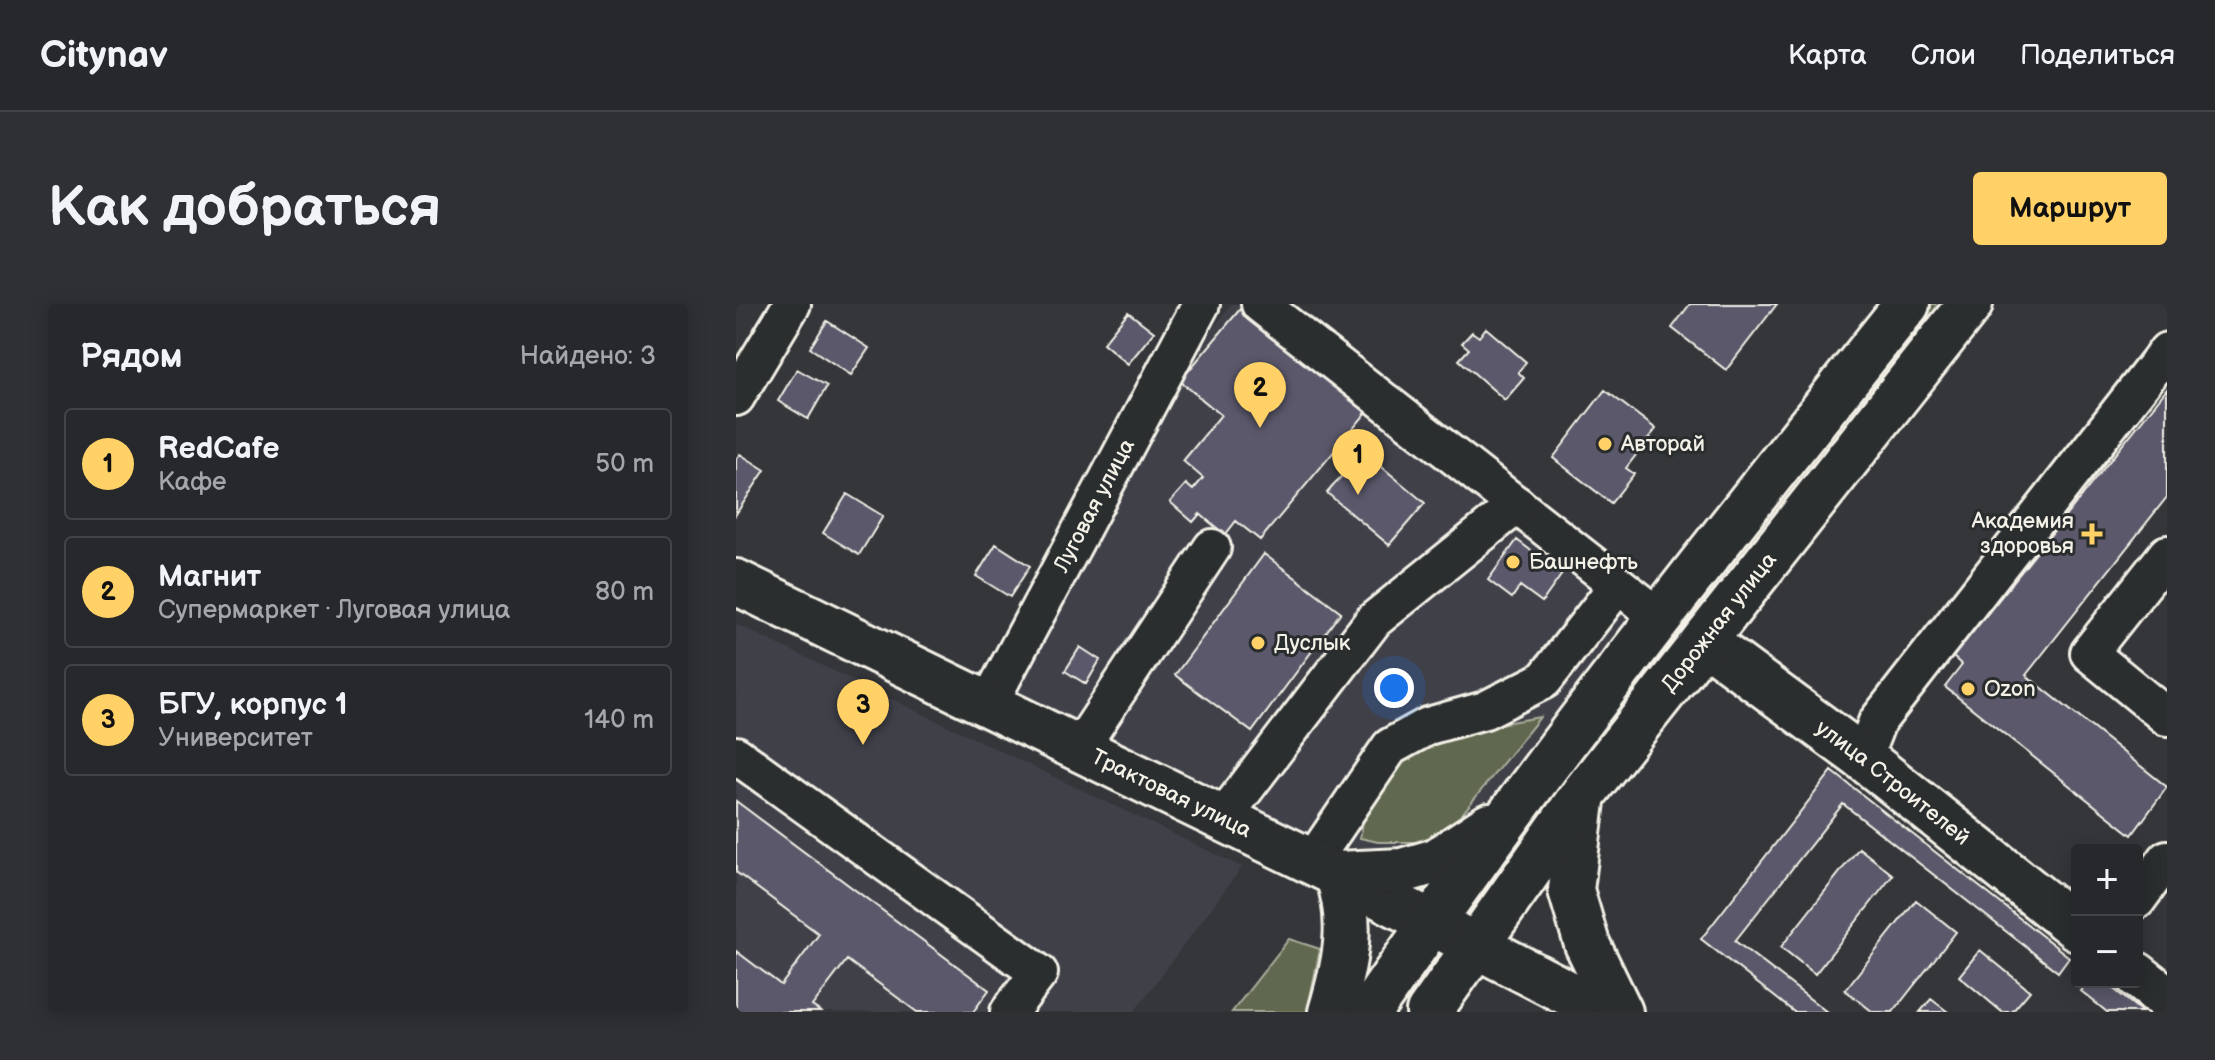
<!DOCTYPE html>
<html lang="ru">
<head>
<meta charset="utf-8">
<style>
  :root { --surface:#27282c; --page:#2f3034; --text:#f1f3f6; --muted:#a4a6a9; --line:#434448; --accent:#ffd166 }
  body { margin:0; font-family:"Balsamiq Sans",sans-serif; background:var(--page); color:var(--text) }
  .controls { position:absolute; right:24px; bottom:24px; display:grid; overflow:hidden; border-radius:8px; box-shadow:0 4px 20px #0003 }
  .controls button { width:72px; height:72px; display:grid; place-items:center; padding:0; border:0; border-bottom:2px solid var(--line); background:var(--surface); color:var(--text); font:40px sans-serif }
  .you { position:absolute; left:658px; top:384px; width:28px; height:28px; margin:-20px; border:6px solid #fff; border-radius:50%; background:#1a73e8; box-shadow:0 0 0 12px #1a73e833 }
  .badge { display:grid; place-items:center; width:52px; height:52px; border-radius:50%; background:var(--accent); color:#111; font-size:26px; font-weight:700 }
  .pin { position:absolute; translate:-50% -66px; filter:drop-shadow(0 2px 4px #0008) }
  .pin::after { content:''; position:absolute; top:42px; width:28px; height:24px; background:inherit; clip-path:polygon(0 0,100% 0,50% 100%) }
  .list { margin:0; padding:0; list-style:none }
  h2 { display:flex; justify-content:space-between; align-items:center; height:104px; margin:0; padding:0 32px; font-size:34px }
  h2 small { font-size:26px; font-weight:400; color:var(--muted) }
  .list li { display:grid; grid-template-columns:52px 1fr auto; gap:24px; align-items:center; box-sizing:border-box; height:112px; margin:0 16px 16px; padding:0 16px; border:2px solid var(--line); border-radius:8px }
  .list b { display:block; font-size:30px; white-space:nowrap }
  .list p { margin:0; font-size:26px; white-space:nowrap; color:var(--muted) }
  .list em { font-size:26px; font-style:normal; color:var(--muted) }
  .map { position:relative; flex:none; width:1431px; height:708px; overflow:hidden; border-radius:8px }
  header { display:flex; align-items:center; gap:48px; box-sizing:border-box; height:112px; padding:0 40px; background:var(--surface); border-bottom:2px solid var(--line) }
  header strong { font-size:38px }
  nav { display:flex; gap:44px; margin-inline-start:auto; font-size:28px }
  .intro { display:flex; align-items:center; justify-content:space-between; box-sizing:border-box; height:192px; padding:0 48px }
  h1 { margin:0; font-size:56px }
  .button { padding:20px 36px; border-radius:8px; background:var(--accent); color:#111; font-size:28px; font-weight:700 }
  main { display:flex; gap:48px; padding:0 48px }
  aside { flex:1; background:var(--surface); border-radius:8px; box-shadow:0 4px 20px #0003 }
  .map>svg:first-child { display:block }
  .built { fill:#3f4049 }
  .green { fill:#61694f; stroke:#aaad9c; stroke-width:2 }
  .building { fill:#5a596b; stroke:#f4f1e8; stroke-width:2 }
  .lines { fill:none; stroke-linecap:round; stroke-linejoin:round }
  .minor-casing { stroke:#f4f1e8; stroke-width:42 }
  .major-casing { stroke:#f4f1e8; stroke-width:50 }
  .minor { stroke:#2a2d2e; stroke-width:36 }
  .major { stroke:#2a2d2e; stroke-width:44 }
  .poi-dot { fill:#ffd166; stroke:#2a2d2e; stroke-width:3 }
  .labels { text-anchor:middle; dominant-baseline:central; stroke-width:6; stroke-linejoin:round; paint-order:stroke }
  .poi-label { font-size:22px; fill:#f4f1e8; stroke:#2a2d2e; text-anchor:start }
  .street-label { font-size:22px; fill:#f4f1e8; stroke:#2a2d2e }
</style>
</head>
<body>
<header>
<strong>Citynav</strong>
<nav><a>Карта</a><a>Слои</a><a>Поделиться</a></nav>
</header>
<div class="intro"><h1>Как добраться</h1><a class="button">Маршрут</a></div>
<main>
<aside>
<h2>Рядом<small>Найдено: 3</small></h2>
<ul class="list">
<li><span class="badge">1</span><div><b>RedCafe</b><p>Кафе</p></div><em>50 m</em></li>
<li><span class="badge">2</span><div><b>Магнит</b><p>Супермаркет · Луговая улица</p></div><em>80 m</em></li>
<li><span class="badge">3</span><div><b>БГУ, корпус 1</b><p>Университет</p></div><em>140 m</em></li>
</ul>
</aside>
<div class="map">
<svg width="1431" height="708" viewBox="0 0 1431 708">
  <rect width="100%" height="100%" fill="#34363a"/>
  <filter id="ink" filterUnits="userSpaceOnUse"><feTurbulence type="fractalNoise" baseFrequency=".0125" numOctaves="2"/><feDisplacementMap in="SourceGraphic" scale="16" xChannelSelector="R" yChannelSelector="G"/><feConvolveMatrix kernelMatrix="1 2 1 2 8 2 1 2 1" color-interpolation-filters="sRGB"/></filter>
  <g filter="url(#ink)">
    <path class="built" d="M495 0H508L905 308 752 518 686 546 631 547 532 517 275 390 439 76Z
      M0 320 506 563 398 708H0Z"/>
    <path class="green" d="M1192 0H1199L1202 4 848 453 843 449Z
      M804 413 715 524 683 538H642L624 534 631 497 676 444 751 422Z
      M553 635 584 645 571 708H496Z"/>
    <path class="building" d="M954 0H1041L990 66 936 24Z
      M505 4 631 108 524 236 500 217 489 231 464 210 457 218 434 198 450 180 457 186 467 174 447 157 485 111 444 77Z
      M392 8 418 28 392 60 367 39Z
      M91 17 133 44 115 71 74 44Z
      M750 24 790 58 782 68 788 74 769 96 723 56 733 45 726 39 736 28 743 33Z
      M61 65 91 82 72 115 42 97Z
      M1431 85V193L1290 371 1431 483 1396 531 1209 383 1226 361 1217 353Z
      M869 86 920 125 890 164 898 170 875 199 817 154Z
      M627 147 689 199 653 241 591 189Z
      M4 150 29 166 0 210V155Z
      M111 190 147 212 123 251 87 229Z
      M781 236 826 270 806 298 784 282 776 294 752 276Z
      M260 240 294 262 274 293 240 272Z
      M528 250 605 308 516 428 439 371Z
      M344 343 364 356 350 380 329 367Z
      M1096 467 1333 653 1322 668 1107 500 999 637 1091 708H1058L965 635Z
      M0 497 253 686 237 708H181L111 656 76 702 85 708H3L0 705V647L45 681 83 630 0 568Z
      M1123 544 1157 571 1079 670 1045 643Z
      M1180 596 1220 628 1157 708H1137L1109 686Z
      M1244 646 1294 687 1276 708H1266L1223 672Z
      M1352 678H1369L1406 708H1371L1345 687Z
      M1195 695 1212 708H1184Z"/>
    <g class="lines">
      <defs>
        <g id="minor">
          <path d="M524 0 922 312"/>
          <path d="M0 93 56 0"/>
          <path d="M1431 250 1353 349 1431 413"/>
          <path id="s1" d="M252 401 465 0"/>
          <path d="M343 445 476 244"/>
          <path d="M0 451 303 669 273 708"/>
          <path d="M1127 454 1141 418 1431 47"/>
          <path d="M486 515 638 316 781 201"/>
          <path d="M576 558 654 443 692 422 749 406 808 376 882 281"/>
          <path d="M1401 596 1431 555"/>
        </g>
        <g id="major">
          <path id="s2" d="M0 278 601 570 869 708"/>
          <path id="s3" d="M968 337 1127 454 1341 624"/>
          <path d="M846 497 835 586 851 640 884 708"/>
          <path d="M1401 671 1431 695"/>
          <path d="M595 708C609 661 619 617 601 570L666 567 700 557 753 522"/>
          <path d="M633 708C801 464 986 232 1171 0"/>
          <path id="s4" d="M693 708 848 489 1234 0"/>
        </g>
      </defs>
      <use href="#minor" class="minor-casing"/>
      <use href="#major" class="major-casing"/>
      <use href="#minor" class="minor"/>
      <use href="#major" class="major"/>
    </g>
  </g>
  <g class="poi-dot">
    <circle cx="869" cy="140" r="8"/>
    <path d="M1352 218h8v8h8v8h-8v8h-8v-8h-8v-8h8z"/>
    <circle cx="777" cy="258" r="8"/>
    <circle cx="522" cy="339" r="8"/>
    <circle cx="1232" cy="385" r="8"/>
  </g>
  <g class="labels">
    <g class="poi-label">
      <text x="885" y="140">Авторай</text>
      <text x="1338" y="217" text-anchor="end">Академия<tspan x="1338" dy="25">здоровья</tspan></text>
      <text x="793" y="258">Башнефть</text>
      <text x="538" y="339">Дуслык</text>
      <text x="1248" y="385">Ozon</text>
    </g>
    <g class="street-label">
      <text stroke="none"><textPath href="#s1" startOffset="226">Луговая улица</textPath></text>
      <text stroke="none"><textPath href="#s4" startOffset="486">Дорожная улица</textPath></text>
      <text stroke="none"><textPath href="#s3" startOffset="236">улица Строителей</textPath></text>
      <text stroke="none"><textPath href="#s2" startOffset="484">Трактовая улица</textPath></text>
    </g>
  </g>
</svg>
<div class="controls">
<button>+</button>
<button>−</button>
</div>
<div class="you"></div>
<div class="pin badge" style="left:622px;top:191px">1</div>
<div class="pin badge" style="left:524px;top:124px">2</div>
<div class="pin badge" style="left:127px;top:441px">3</div>
</div>
</main>
</body>
</html>
